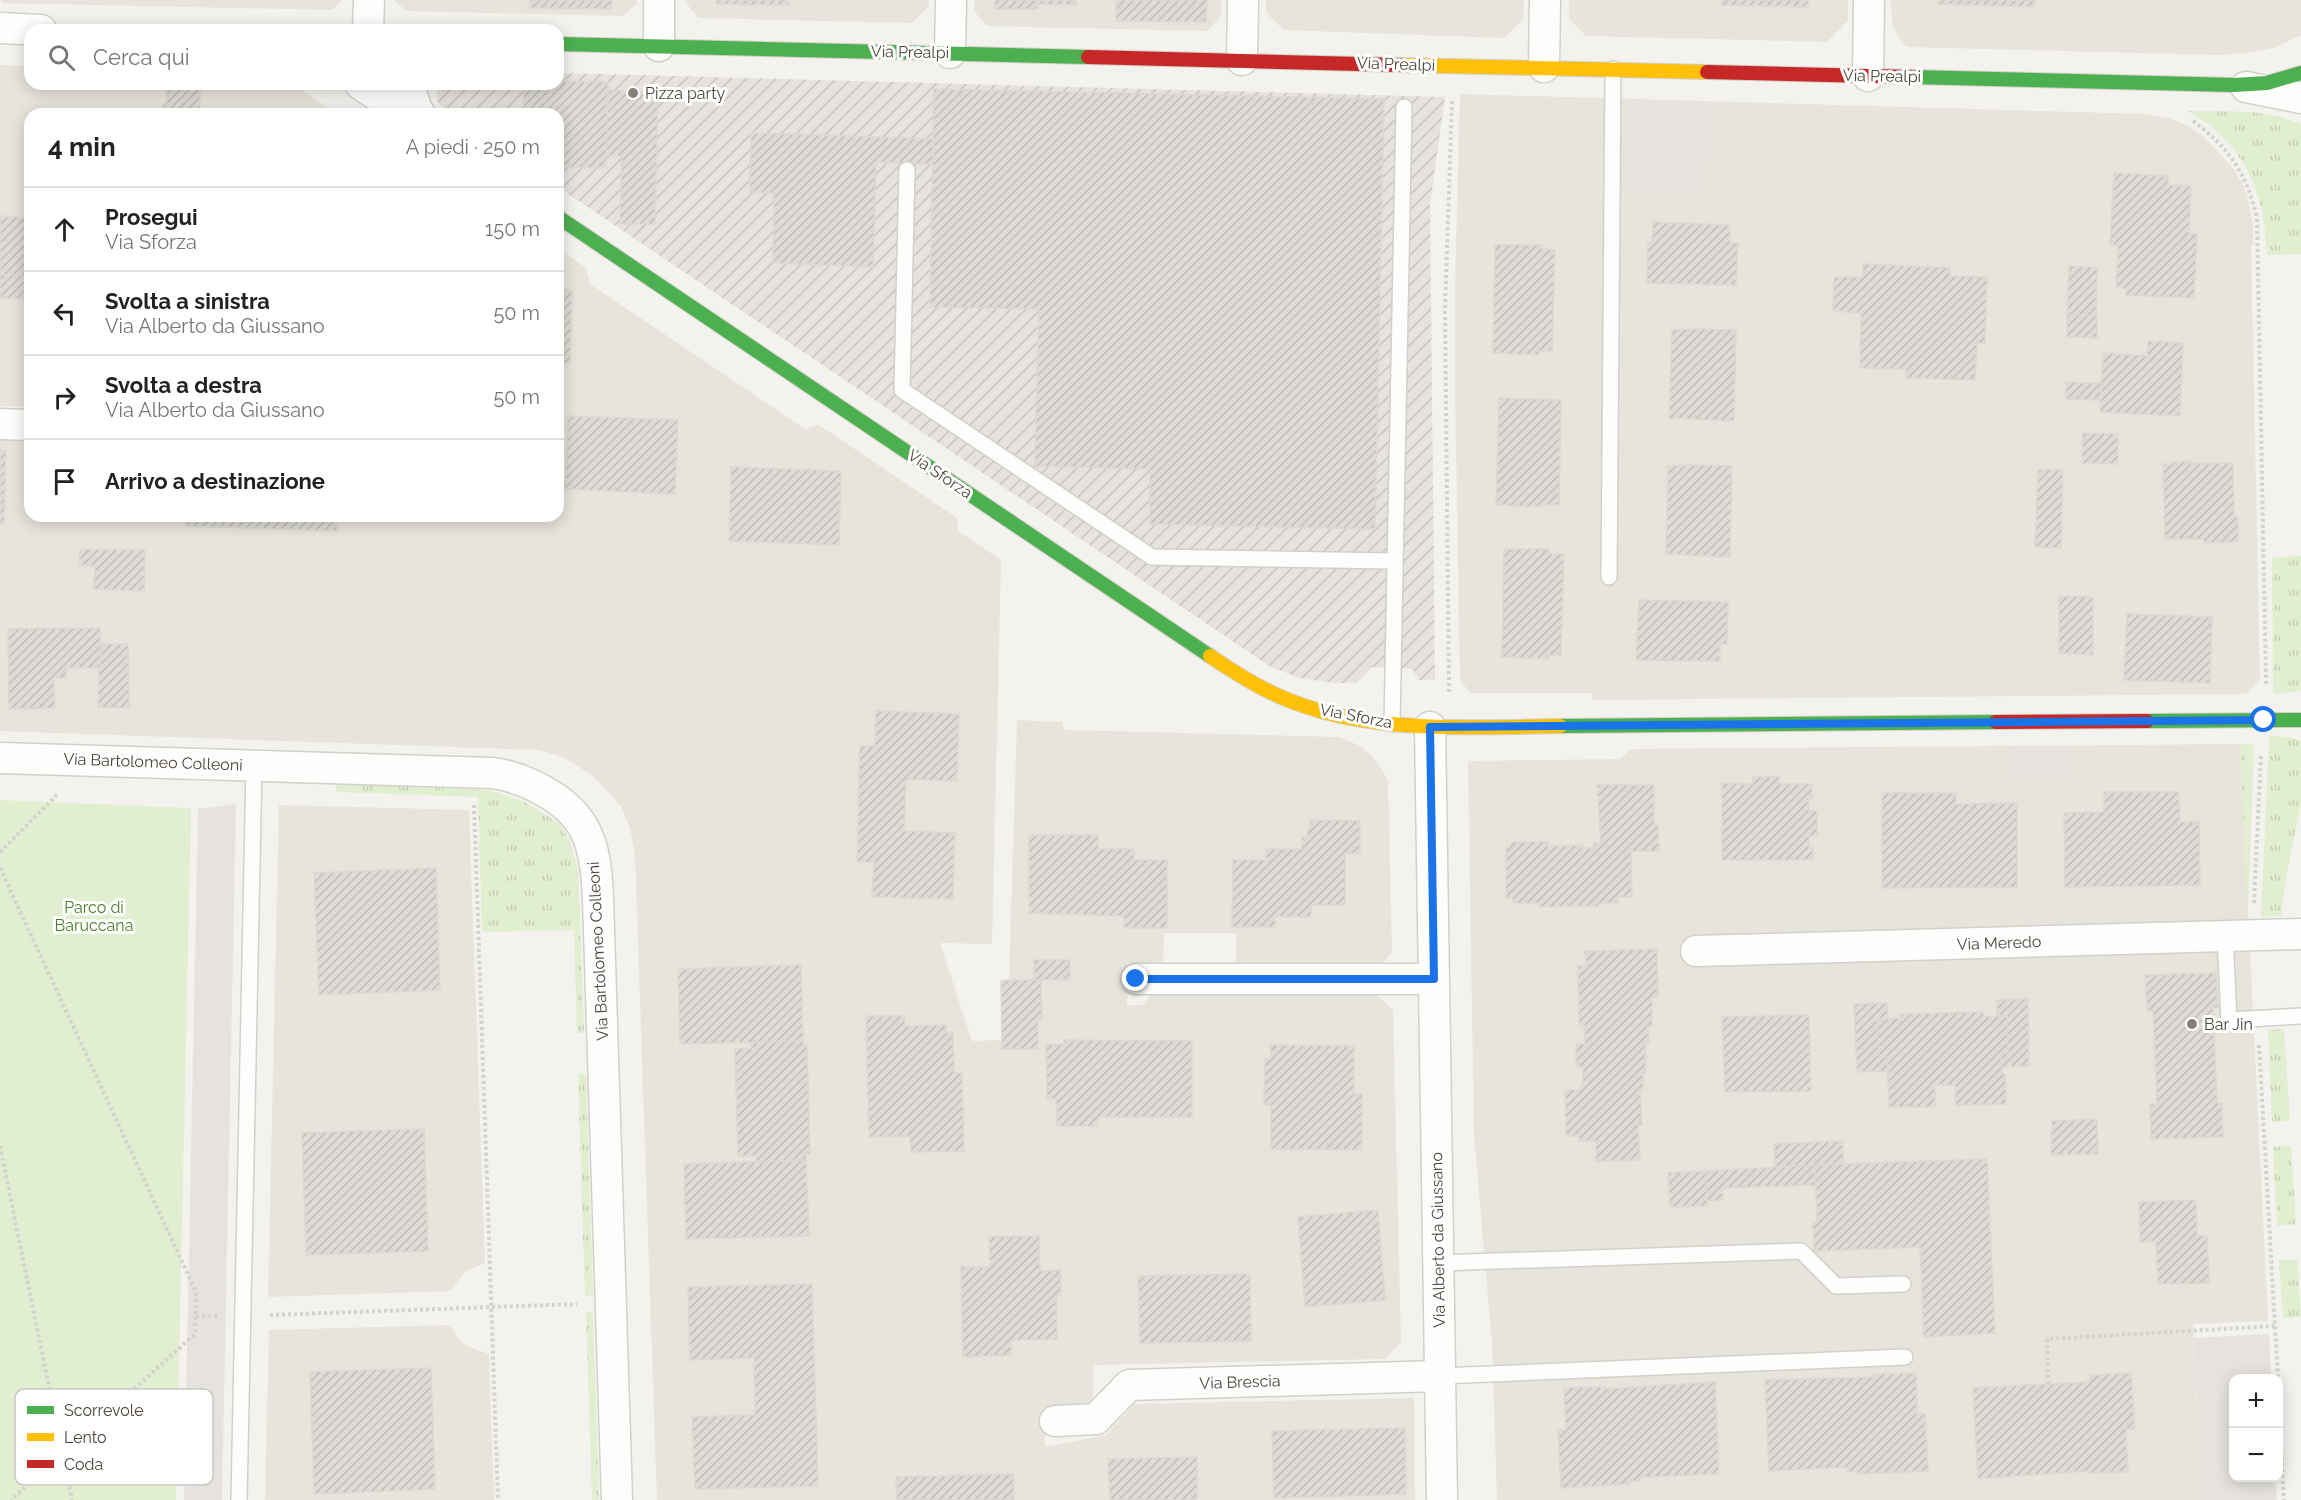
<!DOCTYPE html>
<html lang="it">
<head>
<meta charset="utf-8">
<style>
  :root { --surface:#fff; --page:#f2f2f2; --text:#222; --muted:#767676; --line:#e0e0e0 }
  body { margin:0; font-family:Raleway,sans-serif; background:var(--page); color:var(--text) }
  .controls { position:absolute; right:18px; bottom:18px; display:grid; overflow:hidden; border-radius:12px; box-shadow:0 3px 15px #0003 }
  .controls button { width:54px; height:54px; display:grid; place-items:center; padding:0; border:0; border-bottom:2px solid var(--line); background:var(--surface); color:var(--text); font:30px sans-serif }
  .stop { position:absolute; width:18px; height:18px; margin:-14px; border:4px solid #1a73e8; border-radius:50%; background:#fff }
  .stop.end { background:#1a73e8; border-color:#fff; box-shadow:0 2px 6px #0008 }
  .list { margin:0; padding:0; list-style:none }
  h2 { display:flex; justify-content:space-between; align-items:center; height:78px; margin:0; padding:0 24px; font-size:26px }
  h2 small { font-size:20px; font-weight:400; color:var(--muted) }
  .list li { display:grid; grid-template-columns:39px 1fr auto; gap:18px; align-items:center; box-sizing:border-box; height:84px; padding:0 24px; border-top:2px solid var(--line) }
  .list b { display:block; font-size:22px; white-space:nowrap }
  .list p { margin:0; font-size:20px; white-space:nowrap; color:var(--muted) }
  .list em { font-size:20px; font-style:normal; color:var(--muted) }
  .icon { flex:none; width:33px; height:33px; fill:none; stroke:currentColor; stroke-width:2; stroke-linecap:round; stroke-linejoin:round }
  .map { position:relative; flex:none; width:2301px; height:1500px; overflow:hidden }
  .search { position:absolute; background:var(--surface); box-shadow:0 3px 15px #0003; left:24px; top:24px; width:540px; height:66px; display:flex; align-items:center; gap:15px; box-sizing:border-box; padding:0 21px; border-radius:18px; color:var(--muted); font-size:22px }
  .panel { position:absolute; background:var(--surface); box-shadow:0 3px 15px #0003; left:24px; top:108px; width:540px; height:414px; border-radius:18px }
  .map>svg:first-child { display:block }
  .residential { fill:#e7e4dc }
  .industrial { fill:url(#industrial-furrows) }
  .grass { fill:url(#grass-tufts) }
  .green { fill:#e1eecf }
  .parking { fill:#e6e3df }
  .building { fill:url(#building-hatch); stroke:#dcd9d4; stroke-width:1.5 }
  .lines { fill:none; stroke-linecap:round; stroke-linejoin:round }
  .lane-casing { stroke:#d2d0cb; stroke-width:18 }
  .street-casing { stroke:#d2d0cb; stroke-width:33 }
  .fast-casing { stroke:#d3cfc5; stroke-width:16 }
  .slow-casing { stroke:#d3cfc5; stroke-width:16 }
  .jam-casing { stroke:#d3cfc5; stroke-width:16 }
  .path { stroke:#d3d2cc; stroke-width:4; stroke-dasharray:3 3; stroke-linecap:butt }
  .lane { stroke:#fdfdfc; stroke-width:15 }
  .street { stroke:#fdfdfc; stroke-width:30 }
  .fast { stroke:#4caf50; stroke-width:14 }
  .slow { stroke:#ffc107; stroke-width:14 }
  .jam { stroke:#c62828; stroke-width:14 }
  .route { stroke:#1a73e8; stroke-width:8 }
  .poi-dot { fill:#868178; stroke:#fff; stroke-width:2 }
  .labels { text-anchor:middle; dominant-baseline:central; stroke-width:6; stroke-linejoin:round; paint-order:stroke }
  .street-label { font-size:16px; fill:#4b4439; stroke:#fff }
  .poi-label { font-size:16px; fill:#4b4439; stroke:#fff; text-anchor:start }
  .park-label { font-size:16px; fill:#4a7f2a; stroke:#fff }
  .key { fill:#fff; stroke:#c9c7c4; stroke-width:1.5 }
  .key-label { font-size:16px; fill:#4b4439 }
</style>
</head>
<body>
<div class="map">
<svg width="2301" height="1500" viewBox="0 0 2301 1500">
  <defs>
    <pattern id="industrial-furrows" width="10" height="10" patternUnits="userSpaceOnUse" patternTransform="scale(1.5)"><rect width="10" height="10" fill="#e6e2de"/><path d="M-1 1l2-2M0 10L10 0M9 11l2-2" fill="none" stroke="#c7c3bf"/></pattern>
    <pattern id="grass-tufts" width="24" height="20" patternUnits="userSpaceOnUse" patternTransform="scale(1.5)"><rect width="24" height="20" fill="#e1eecf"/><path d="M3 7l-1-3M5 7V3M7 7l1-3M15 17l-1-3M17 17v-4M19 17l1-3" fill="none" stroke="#c3cdb2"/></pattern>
    <pattern id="building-hatch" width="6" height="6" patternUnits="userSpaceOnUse" patternTransform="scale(1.5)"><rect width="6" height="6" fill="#dedbd6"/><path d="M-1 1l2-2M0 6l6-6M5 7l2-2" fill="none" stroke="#c0bdb8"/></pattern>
  </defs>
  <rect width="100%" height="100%" fill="#f4f2ee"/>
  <path class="residential" d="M1 0H342L332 10 1 3Z
    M394 0H637V4L622 16 406 11Z
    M684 0H929V6L912 23 698 18Z
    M975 0H1221V16L1207 31 987 26 974 11Z
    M1266 0H1524L1523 19 1504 38 1284 30 1266 13Z
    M1569 0H1848V21L1827 42 1586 36 1569 19Z
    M1891 0H2301V35L2274 48 2247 53 2219 55 1907 47 1900 40 1892 23Z
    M0 65 30 66V84H204L297 87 337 114H30V407L0 406Z
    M1460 94 2146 114 2169 118 2188 126 2204 137 2233 168 2243 185 2249 203 2253 225V245H2251L2260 680 2246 694 1592 700 1591 693H1471L1460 681 1455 382V287Z
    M558 249 586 268 590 284 805 429 819 425 957 518 958 531 1001 560 992 944 940 943 972 1041 1002 1040 1001 981 1009 980 1017 720 1062 722 1064 730 1339 737 1358 745 1368 752 1383 771 1388 781 1392 952 1382 964 1236 963V933H1164L1163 963H1127V1005H1143L1150 995H1377L1393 1010 1401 1342 1385 1359 1093 1365V1405L1045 1407V1447L1106 1435 1135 1404 1414 1398 1415 1500H657L635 854 630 828 621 807 614 798 593 776 579 767 563 757 539 750 0 731V440L30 441V516H558Z
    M2240 744 2268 1321 2193 1324 2201 1500H1497L1492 1342 1474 1135 1468 761 1620 759 1631 749Z
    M279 805 469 810 485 1263 465 1272 450 1291 268 1297Z
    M450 1325 460 1341 469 1347 489 1354 494 1500H265L269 1330Z"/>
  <path class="industrial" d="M558 73 1445 97 1430 204 1435 680H1419L1412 669 1372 667 1356 683H1334L1300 678 1271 667 558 187V114H451L438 103 436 95 439 84H558Z"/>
  <path class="grass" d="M2188 111C2222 112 2271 108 2301 125V254L2267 255C2264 191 2246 145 2188 111Z
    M2301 556V691L2273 694 2272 557Z
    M2269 736 2288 737 2301 741V805L2288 867 2281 916 2261 917Z
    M2240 744 2254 745 2248 915Z
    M336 784 489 790 523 801 560 824 569 839 578 868 584 1033H577L574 930 482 932 478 797 336 792Z
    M2284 1029 2290 1121 2272 1122 2268 1030Z
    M578 1074H586L593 1295 585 1296Z
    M2291 1146 2296 1224 2277 1226 2273 1147Z
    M2279 1260H2297L2301 1317 2283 1318Z
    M586 1312H593L599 1500H592Z"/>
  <path class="green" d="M0 800 191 808 176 1500H0Z"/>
  <path class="parking" d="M1626 102 1710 104 1707 191 1624 189Z
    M2008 746H2071L2072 774 2008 775Z
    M236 804 222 1500H184L198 809Z
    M2269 1334 2271 1378H2234V1478H2276L2277 1500H2201L2194 1338Z"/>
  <path class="building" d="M530 0H612L611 9 530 8Z
    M716 0H789V5L716 4Z
    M995 0H1076V5L1037 4V9H995Z
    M1116 0H1207L1206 22 1116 21Z
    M1723 0H1808V7L1722 5Z
    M1939 0H2035L2034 7 1939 4Z
    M558 81 608 82 606 168 558 167V114H523L524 84H558Z
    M167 84H201L199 114H162L163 104H166Z
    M934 89 1384 99 1375 529 1150 524V469L1035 466 1039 309 930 307Z
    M608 90 658 92 655 224H620L622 156H606Z
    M751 133 934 139 933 164 876 162 873 267 773 263 774 193 750 192Z
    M2114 173 2168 176V185L2191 186 2189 233 2197 234 2194 298 2126 295 2127 289 2116 287 2118 245H2110Z
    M0 216 30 218V276L0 274Z
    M1653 222 1730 225V243H1738L1736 285 1647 283 1648 242H1652Z
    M1495 245H1541L1542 249 1555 250 1552 351H1539V355L1493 353Z
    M1863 264 1950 268V276L1987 277 1985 343H1977L1975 380 1905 378 1906 369 1860 368 1861 313 1833 311 1834 277H1863Z
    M2069 266 2097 268 2096 316 2067 315Z
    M0 274 30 276V300L0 298Z
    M558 289 572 290 570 363H558Z
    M2067 315 2097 316V338L2067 337Z
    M1696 329 1736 330 1734 421 1669 418 1672 330Z
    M2148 341 2183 343 2180 416 2100 412 2103 353 2147 356Z
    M2066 382 2102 383 2101 400 2066 399Z
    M1499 398 1561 400 1559 505 1541 504 1542 507 1496 505Z
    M568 416 678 420 675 494 565 489Z
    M2083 433 2118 434V464L2082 463Z
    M0 450 6 451 4 524H0Z
    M2192 461V464L2233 463 2234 517H2238V542L2204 543V539H2165L2163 464H2172V462Z
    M1692 465 1732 466 1730 557 1666 554 1668 466Z
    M731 467 841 471 839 545 729 541Z
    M2038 470H2063L2061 548 2035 547Z
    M186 516H337V531L186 526Z
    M80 549 145 550 144 591 94 589 95 566 79 565Z
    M1504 549H1550V554H1564L1561 655H1548V659L1502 657Z
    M2059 596 2093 597V655L2059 653Z
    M1639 600 1728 602 1727 644H1720V661L1636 660Z
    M2127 614 2212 617 2210 683 2124 680Z
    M100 628 101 668H66V678H54L55 708 9 709 8 629Z
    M101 644H128L129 708 98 707 99 667 101 668Z
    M876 711 959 714 957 781 906 779 904 831 955 833 953 899 872 897 874 862H857L860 746H875Z
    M1753 777H1779V784H1812V799H1808L1809 811H1817V836H1809V848H1813V860H1722V783L1753 784Z
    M1597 785H1654V824H1658L1659 851H1631L1632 897H1617L1618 903H1599V906L1538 907V903H1514L1512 898H1506V847L1509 848 1512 842H1548V846L1582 845V848H1593L1594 843H1601Z
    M2104 792H2179L2180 822H2199L2200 885 2065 887 2064 813 2104 812Z
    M1882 793H1956V804L2017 803V887L1882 888Z
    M1311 820 1360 821V854L1345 853V905H1311V917L1275 916V927H1232L1233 860H1266V849H1302V837L1306 838Z
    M1029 835H1098V849H1134V860H1167V928H1124V916L1029 913Z
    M436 868 440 990 319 995 314 873Z
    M1657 949 1658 997H1652V1027H1648L1649 1043 1645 1044 1646 1073 1643 1074V1089H1640L1642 1125H1638L1640 1160 1596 1161V1141H1579V1136H1566L1565 1090H1580V1087H1583V1066L1576 1067V1044H1585L1584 1024H1579L1578 966H1586L1585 951Z
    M1034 960H1070V980H1034Z
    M801 965 803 1041 680 1044 678 969Z
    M2216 973 2218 1007 2213 1008 2217 1103H2222L2223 1137 2151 1139 2150 1104H2157L2153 1010 2147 1011 2145 975Z
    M1009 980H1041L1042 1019H1038V1049H1002L1001 981Z
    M2028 999 2029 1066 2002 1067 2001 1054H2008L2007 1016H1997V1000Z
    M1887 1003 1888 1018 1877 1019 1879 1058 1887 1057 1888 1071 1857 1072 1854 1004Z
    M1983 1012 1984 1017 2007 1016 2008 1054H2001L2002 1074H2005L2006 1104 1956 1105 1955 1085H1935V1107H1889L1887 1057 1879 1058 1877 1019 1901 1018 1900 1014Z
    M1809 1015 1811 1091 1725 1092 1722 1017Z
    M866 1016H904L905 1026 946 1025V1033L953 1032 954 1073H962L964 1151 911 1152 910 1136 869 1137Z
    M1064 1040 1192 1041V1117H1098L1097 1126H1057L1056 1099H1047L1046 1045 1064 1044Z
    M803 1041 804 1046H807L810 1154H806V1160L756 1162V1156H738L735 1049 752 1048 751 1042Z
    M1270 1045 1354 1046V1094H1362V1150L1271 1149V1105H1264L1265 1059H1271Z
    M2097 1119 2098 1154 2051 1155 2052 1121Z
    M424 1129 428 1251 306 1255 302 1133Z
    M1842 1141 1844 1164 1775 1167 1774 1144Z
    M1987 1159 1995 1333 1924 1337 1920 1247 1814 1251 1813 1223H1817L1815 1165Z
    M806 1160 809 1236 686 1239 684 1164Z
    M1815 1165V1185L1722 1188 1723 1200 1707 1201 1706 1171Z
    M1706 1171 1707 1206 1670 1207 1668 1173Z
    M2196 1200 2197 1236H2207L2209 1283 2158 1284 2156 1241 2140 1242 2139 1202Z
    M1378 1210 1385 1300 1305 1307 1298 1217Z
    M1039 1236 1040 1271 1060 1270 1061 1296H1056L1057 1339 1011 1340V1355L963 1357 961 1267H990L989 1237Z
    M1250 1274 1251 1341 1140 1343 1138 1276Z
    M812 1284 818 1486 695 1489 692 1417 755 1415 754 1358 690 1360 688 1287Z
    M431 1368 435 1489 314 1494 310 1372Z
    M1916 1373 1917 1414H1925L1928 1471 1859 1474 1857 1471 1847 1472V1467L1769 1471 1765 1380 1874 1377V1374Z
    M2131 1373 2135 1429H2126L2128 1472 2087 1473 2086 1471 1978 1479 1973 1388 2090 1382V1375Z
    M1715 1382 1719 1474 1641 1477V1481H1632L1629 1484 1561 1488 1558 1430H1566L1564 1388 1605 1387 1606 1389Z
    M1405 1428 1406 1494 1274 1498 1272 1431Z
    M1197 1457V1500H1110L1108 1459Z
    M1013 1474 1014 1500H897L896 1477Z"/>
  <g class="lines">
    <defs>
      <path id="lane" d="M907 170 902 390 1152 557 1394 561
        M1609 577 1613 69
        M1392 724 1404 107
        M2225 935 2229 1020 2301 1016
        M1439 1263 1801 1251 1836 1286 1903 1284
        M1440 1376 1905 1357
        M239 1500 254 765"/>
      <path id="street" d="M0 28 41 30
        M368 30 369 0
        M659 46V0
        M950 53 951 0
        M1242 60 1243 0
        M1544 67 1545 0
        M1868 76 1869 0
        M360 84 405 114
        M409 84 416 108 420 114
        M2246 87 2301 98
        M0 424 30 425
        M1430 727 1442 1500
        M0 758 493 773C513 776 531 783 549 794 591 819 596 852 598 898L617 1500
        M1696 951 2301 934
        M1136 979H1434
        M1055 1421 1096 1419 1129 1385 1440 1376"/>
      <path id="fast" d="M558 44 1088 57
        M1912 77 2234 85 2267 83 2301 73
        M558 217 1210 656
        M2147 721 2301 720
        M1560 726 1996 722"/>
      <path id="slow" d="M1400 65 1707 72
        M1210 656C1232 671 1255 686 1281 697 1368 735 1468 727 1560 726"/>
      <path id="jam" d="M1088 57 1400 65
        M1707 72 1912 77
        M1996 722 2147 721"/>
    </defs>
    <use href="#lane" class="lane-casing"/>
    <use href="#street" class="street-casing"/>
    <use href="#fast" class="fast-casing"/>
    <use href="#slow" class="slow-casing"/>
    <use href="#jam" class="jam-casing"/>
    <path class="path" d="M2193 121C2229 147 2247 175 2257 218L2266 684
      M1449 692 1445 311 1452 100
      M474 805 498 1500
      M0 852 57 795
      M0 868 196 1292 195 1334 11 1500
      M2254 903 2261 754
      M2259 1045 2278 1378
      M0 1146 72 1500
      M270 1315 577 1304
      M196 1316H218
      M2048 1384 2047 1339 2275 1326
      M2278 1391 2284 1500"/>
    <use href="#lane" class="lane"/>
    <use href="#street" class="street"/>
    <use href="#fast" class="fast"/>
    <use href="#slow" class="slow"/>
    <use href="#jam" class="jam"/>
  </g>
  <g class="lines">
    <path class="route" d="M1136 979H1434L1430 727 2264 720"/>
  </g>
  <g class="poi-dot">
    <circle cx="633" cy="93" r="6"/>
    <circle cx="2192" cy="1024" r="6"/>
  </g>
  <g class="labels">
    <g class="street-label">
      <text transform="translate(910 52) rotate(1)">Via Prealpi</text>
      <text transform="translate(1396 64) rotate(2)">Via Prealpi</text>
      <text transform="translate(1882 76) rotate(1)">Via Prealpi</text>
      <text transform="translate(940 474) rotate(34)">Via Sforza</text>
      <text transform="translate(1356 716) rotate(11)">Via Sforza</text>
      <text transform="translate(153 762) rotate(2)">Via Bartolomeo Colleoni</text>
      <text transform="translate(1999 943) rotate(-2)">Via Meredo</text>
      <text transform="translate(598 951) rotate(-93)">Via Bartolomeo Colleoni</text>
      <text transform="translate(1438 1240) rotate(-91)">Via Alberto da Giussano</text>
      <text transform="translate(1240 1382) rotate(-2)">Via Brescia</text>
    </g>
    <g class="poi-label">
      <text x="645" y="93">Pizza party</text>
      <text x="2204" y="1024">Bar Jin</text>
    </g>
    <g class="park-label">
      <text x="94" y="907">Parco di<tspan x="94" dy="18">Baruccana</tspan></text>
    </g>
  </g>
  <rect x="15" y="1389" width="198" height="96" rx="9" class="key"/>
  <rect x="27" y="1406" width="27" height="8" fill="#4caf50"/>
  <rect x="27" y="1433" width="27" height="8" fill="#ffc107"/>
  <rect x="27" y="1460" width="27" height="8" fill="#c62828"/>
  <g class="key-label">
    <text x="64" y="1416">Scorrevole</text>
    <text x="64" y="1443">Lento</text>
    <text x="64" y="1470">Coda</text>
  </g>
</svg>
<div class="controls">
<button>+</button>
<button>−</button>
</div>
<div class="stop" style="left:2264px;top:720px"></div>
<div class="stop end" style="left:1136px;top:979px"></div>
<div class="search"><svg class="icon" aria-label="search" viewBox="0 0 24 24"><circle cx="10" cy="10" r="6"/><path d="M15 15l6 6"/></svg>Cerca qui</div>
<section class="panel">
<h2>4 min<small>A piedi · 250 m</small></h2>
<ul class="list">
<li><svg class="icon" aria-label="ahead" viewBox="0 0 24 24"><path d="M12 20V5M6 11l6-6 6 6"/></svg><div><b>Prosegui</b><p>Via Sforza</p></div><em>150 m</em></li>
<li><svg class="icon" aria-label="left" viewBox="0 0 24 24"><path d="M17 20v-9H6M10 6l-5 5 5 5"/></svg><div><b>Svolta a sinistra</b><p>Via Alberto da Giussano</p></div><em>50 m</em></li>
<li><svg class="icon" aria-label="right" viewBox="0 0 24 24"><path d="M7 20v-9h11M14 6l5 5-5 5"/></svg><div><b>Svolta a destra</b><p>Via Alberto da Giussano</p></div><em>50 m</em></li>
<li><svg class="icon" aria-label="arrive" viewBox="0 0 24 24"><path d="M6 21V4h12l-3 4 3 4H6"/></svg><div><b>Arrivo a destinazione</b></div></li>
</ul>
</section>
</div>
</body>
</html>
